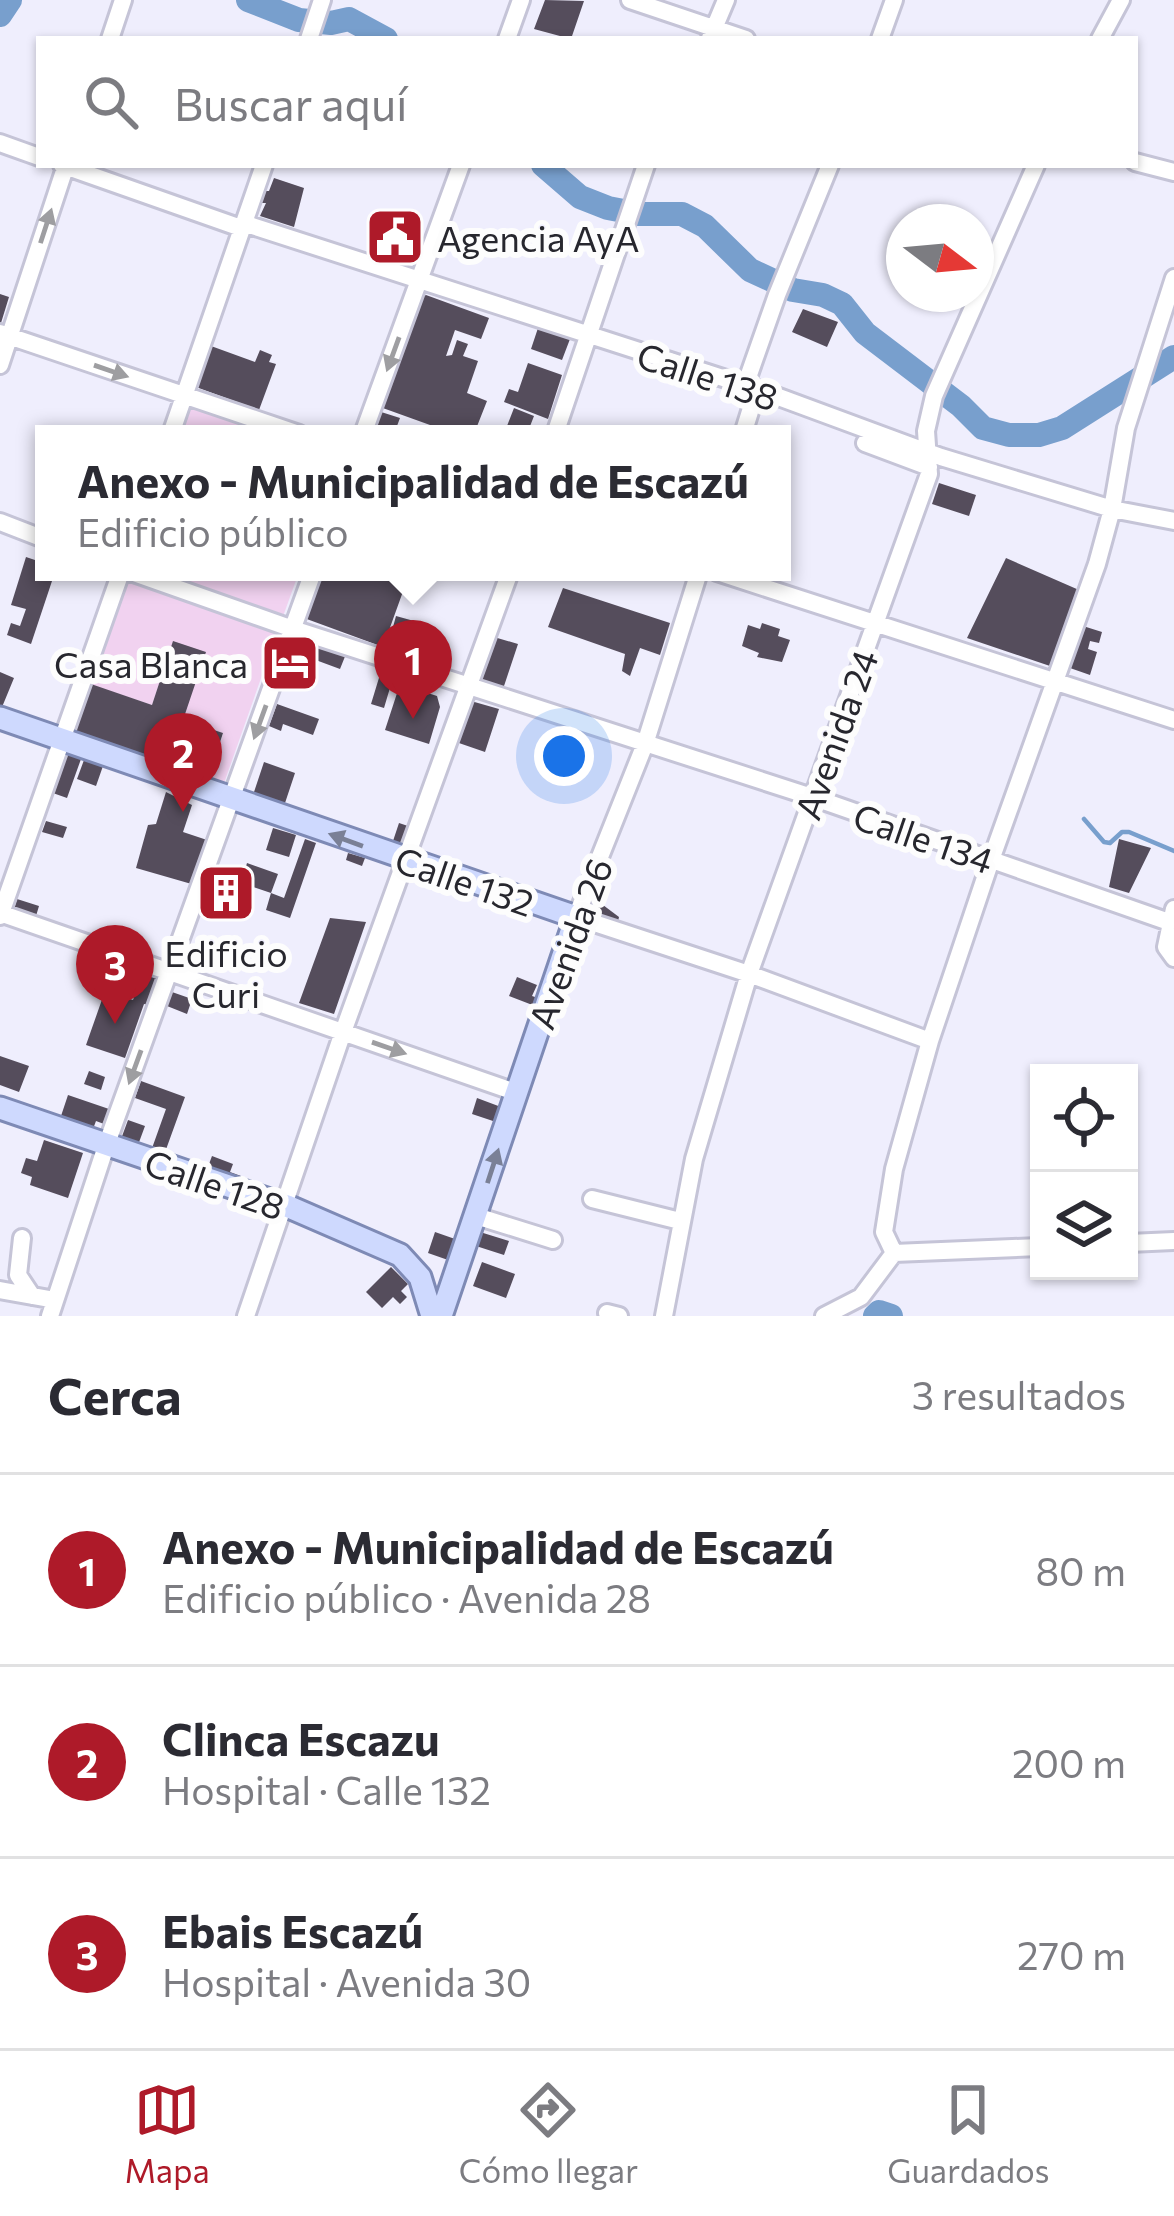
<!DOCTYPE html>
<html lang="es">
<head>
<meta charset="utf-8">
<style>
  :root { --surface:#fff; --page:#f2f2f3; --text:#2b2b33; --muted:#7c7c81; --line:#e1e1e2; --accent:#ae1a29 }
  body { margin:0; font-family:Commissioner,sans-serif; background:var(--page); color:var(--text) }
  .controls { position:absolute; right:36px; bottom:36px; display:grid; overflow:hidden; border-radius:0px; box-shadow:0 3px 9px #0004 }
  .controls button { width:108px; height:108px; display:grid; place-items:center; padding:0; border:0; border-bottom:3px solid var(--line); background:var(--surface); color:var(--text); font:60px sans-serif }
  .compass { position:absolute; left:886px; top:204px; width:108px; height:108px; border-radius:50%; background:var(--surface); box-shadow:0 3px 9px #0004; rotate:106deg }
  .you { position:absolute; left:564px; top:756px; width:42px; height:42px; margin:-30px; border:9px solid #fff; border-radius:50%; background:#1a73e8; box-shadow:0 0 0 18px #1a73e833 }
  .badge { display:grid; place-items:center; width:78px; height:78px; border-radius:50%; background:var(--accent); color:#fff; font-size:39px; font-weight:700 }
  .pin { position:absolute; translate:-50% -99px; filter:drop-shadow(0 3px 6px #0008) }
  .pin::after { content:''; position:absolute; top:63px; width:42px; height:36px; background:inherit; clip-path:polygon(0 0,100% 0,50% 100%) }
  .popup { position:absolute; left:35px; top:425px; width:756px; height:156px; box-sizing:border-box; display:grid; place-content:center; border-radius:0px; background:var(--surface); filter:drop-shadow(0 3px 9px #0005); font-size:39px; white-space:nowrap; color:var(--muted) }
  .popup b { font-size:45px; color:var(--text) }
  .popup::after { content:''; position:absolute; left:50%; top:100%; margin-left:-24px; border:24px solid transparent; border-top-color:var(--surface) }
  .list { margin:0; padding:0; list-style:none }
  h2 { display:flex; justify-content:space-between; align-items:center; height:156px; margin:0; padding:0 48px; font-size:51px }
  h2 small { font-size:39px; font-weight:400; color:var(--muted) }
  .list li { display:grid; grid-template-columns:78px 1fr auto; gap:36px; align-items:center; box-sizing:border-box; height:192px; padding:0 48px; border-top:3px solid var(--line) }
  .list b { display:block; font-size:45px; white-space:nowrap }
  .list p { margin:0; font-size:39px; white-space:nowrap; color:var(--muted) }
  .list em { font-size:39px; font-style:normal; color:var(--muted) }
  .icon { flex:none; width:66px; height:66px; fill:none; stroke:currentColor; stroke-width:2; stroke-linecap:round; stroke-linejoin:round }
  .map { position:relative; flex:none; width:1174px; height:1316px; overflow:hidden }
  .search { position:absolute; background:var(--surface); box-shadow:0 3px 9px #0004; left:36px; right:36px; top:36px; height:132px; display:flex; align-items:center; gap:30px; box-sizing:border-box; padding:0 42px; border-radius:0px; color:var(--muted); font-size:45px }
  .sheet { height:732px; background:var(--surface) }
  nav { display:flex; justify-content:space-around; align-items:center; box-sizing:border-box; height:168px; border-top:3px solid var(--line); background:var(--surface); font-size:33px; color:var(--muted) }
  nav a { display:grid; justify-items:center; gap:6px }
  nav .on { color:var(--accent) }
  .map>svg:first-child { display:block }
  .green { fill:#f1d2f0 }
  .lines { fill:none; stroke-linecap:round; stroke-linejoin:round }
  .stream { stroke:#789fcd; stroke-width:4.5 }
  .river { stroke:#789fcd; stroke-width:24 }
  .building { fill:#554d5c }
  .minor-casing { stroke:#c5c4d7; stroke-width:22 }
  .major-casing { stroke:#7e8ab5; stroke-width:27 }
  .minor { stroke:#fff; stroke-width:16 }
  .major { stroke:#ced9fe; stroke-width:21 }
  .oneway { fill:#9e9ea1 }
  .oneway2 { fill:#7a8096 }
  .labels { text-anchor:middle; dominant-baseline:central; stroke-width:12; stroke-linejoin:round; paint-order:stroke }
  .poi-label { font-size:36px; fill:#27272e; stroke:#fdfdfd; text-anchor:start }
  .street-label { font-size:36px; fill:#27272e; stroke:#fdfdfd }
</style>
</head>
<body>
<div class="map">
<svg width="1174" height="1316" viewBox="0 0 1174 1316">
  <rect width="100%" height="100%" fill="#efeefd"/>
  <path class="green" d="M187 405 269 434H177Z
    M138 572H299L281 622Z
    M125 580 278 630 223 786 207 782 223 734 183 720 173 642 152 705 91 685Z"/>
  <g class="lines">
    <path class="stream" d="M1084 819 1104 842 1110 843 1122 832H1129L1174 851"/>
    <path class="river" d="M248 0 299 20 331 23 349 19 386 39
      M0 15 10 0
      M543 165 580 197 608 208 639 214H682L705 226 750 270 793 290 823 295 842 304 865 333 961 406 983 428 1009 435H1039L1062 428 1174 357
      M875 1316 879 1312 891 1316"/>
  </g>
  <path class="building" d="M545 0 584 1 571 39 534 29Z
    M274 178 304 188 294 227 260 216 266 203H261L264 191H269Z
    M0 294 9 297 1 323H0Z
    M426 295 489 318 481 339 455 330 446 356 452 355 457 340 468 344 463 356 478 361 467 393 487 401 474 434H455L380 407 419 298Z
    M803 309 838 322 827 347 792 332Z
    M538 328 570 339 562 360 531 349Z
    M211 346 255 362 260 350 272 355 269 362 276 364 259 410 196 387Z
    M528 363 562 375 548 419 504 402 509 389 518 392Z
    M514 408 534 416 527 434 507 426Z
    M378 411 400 418 394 434H371Z
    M939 483 976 495 969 516 932 504Z
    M26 557 44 563V572H55L31 644 7 635 11 623 20 626 26 609 11 605Z
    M1006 558 1079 590 1050 666 967 638Z
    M320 572H410L383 647 304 618Z
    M563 588 670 623 660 655 640 648 630 676 622 671 625 654 548 627Z
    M396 616 414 621 407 643 390 638Z
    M762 623 780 629 778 636 790 640 782 662 757 657 759 653 742 646 748 625 760 629Z
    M1083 626 1102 632 1099 643 1090 641 1088 649 1097 652 1090 675 1070 668Z
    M494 637 518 644 503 689 479 681Z
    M302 639 346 654 340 669 294 652Z
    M173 641 206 652 183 720 223 733 207 782 73 736 91 684 152 705Z
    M382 668 395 671 384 708 371 704Z
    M0 672 14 678 0 712Z
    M400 684 437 696 440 707 429 744 385 730Z
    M471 701 499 709 485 752 456 742Z
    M277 704 319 719 313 735 283 724 281 731 269 726Z
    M67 754 81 759 67 798 50 792Z
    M84 760 103 766 96 786 77 779Z
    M264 762 295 773 284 806 253 795Z
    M166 792 192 805 183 832 207 840 195 885 136 868 148 825 156 824Z
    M46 821 67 827 63 838 42 832Z
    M399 823 411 827 403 853 390 850Z
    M273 828 296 835 289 857 266 850Z
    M305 839 316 843 290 918 266 910 271 893 284 898Z
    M1119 839 1151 848 1129 893 1109 887Z
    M348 853 365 858 362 866 346 860Z
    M247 863 278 874 271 893 247 885 238 911 206 900 214 874 241 883Z
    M17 899 39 906 36 916 14 909Z
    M599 902 619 917 617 926 594 915Z
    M330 918 366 922 334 1014 299 1003Z
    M107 931 125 936 121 949 103 944Z
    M143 973 156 978 158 984 150 1005 144 1004 125 1058 86 1045 105 991 133 1000Z
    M517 977 537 985 532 996 538 998 535 1006 509 996Z
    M172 992 192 999 187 1014 167 1006Z
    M0 1056 29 1066 19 1092 0 1085Z
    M89 1071 105 1077 101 1090 84 1084Z
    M141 1081 185 1097 164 1155 151 1151 166 1109 135 1098Z
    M68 1095 109 1109 104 1124 96 1121 93 1129 60 1119Z
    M477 1098 501 1107 496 1122 472 1114Z
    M128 1120 145 1126 138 1145 121 1139Z
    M44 1140 83 1153 68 1198 30 1185 32 1177 21 1173 26 1158 37 1161Z
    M212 1156 233 1164 230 1172 241 1176 238 1184 206 1172Z
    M435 1232 455 1239 448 1260 428 1253Z
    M480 1232 509 1241 504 1255 476 1246Z
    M482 1262 515 1274 506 1298 473 1286Z
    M391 1267 408 1284 401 1291 407 1297 400 1304 393 1297 382 1308 366 1292Z"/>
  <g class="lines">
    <defs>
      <path id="minor" d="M630 0 746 39
        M710 38 726 0
        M110 39 123 0
        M309 39 322 0
        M507 39 521 0
        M880 39 894 0
        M1100 39 1121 0
        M0 143 39 157
        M1135 162 1174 172
        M62 165 241 228
        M243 223 757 389 941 457 1112 509 1174 521
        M0 333 299 434
        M0 365 66 165
        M745 386 777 295 830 165
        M171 434 264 165
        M363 434 461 165
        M555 434 646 165
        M743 434 757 389
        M865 443 929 467
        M0 522 44 539
        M131 572 293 629 812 797 1169 922
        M699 572 645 744 576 917 749 974 930 1041
        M717 572 1174 720
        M1174 909 1166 947 1174 958
        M0 913 515 1092
        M0 916 121 572
        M592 1199 680 1221
        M476 1216 553 1240
        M22 1238 18 1275 32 1296
        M1129 1243 1174 1241
        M894 1253 884 1232 894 1169 930 1041 991 860 1097 564 1112 509 1126 428 1174 278
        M894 1253 1039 1247
        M0 1290 55 1300
        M607 1313 619 1316
        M50 1316 106 1146 313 572
        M246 1316 343 1032 510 572
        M664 1316 694 1159 749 974 929 474 926 431 934 396 1036 165
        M824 1316 861 1297 894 1253"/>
      <path id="major" d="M0 718 576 917 441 1316
        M0 1108 287 1206 400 1255 420 1277 432 1316"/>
    </defs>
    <use href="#minor" class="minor-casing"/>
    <use href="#major" class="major-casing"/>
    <use href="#minor" class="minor"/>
    <use href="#major" class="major"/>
  </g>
  <defs><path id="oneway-solid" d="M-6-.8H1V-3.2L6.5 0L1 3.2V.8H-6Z" transform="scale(3)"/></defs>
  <g class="oneway">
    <use href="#oneway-solid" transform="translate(46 226) rotate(-72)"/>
    <use href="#oneway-solid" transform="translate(393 354) rotate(110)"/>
    <use href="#oneway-solid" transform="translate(111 371) rotate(19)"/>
    <use href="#oneway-solid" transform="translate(260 722) rotate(110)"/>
    <use href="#oneway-solid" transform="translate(389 1048) rotate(19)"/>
    <use href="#oneway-solid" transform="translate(135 1067) rotate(110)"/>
  </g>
  <g class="oneway2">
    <use href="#oneway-solid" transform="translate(346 840) rotate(-160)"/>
    <use href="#oneway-solid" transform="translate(493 1166) rotate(-72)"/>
  </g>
  <defs>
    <symbol id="civic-square" viewBox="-11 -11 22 22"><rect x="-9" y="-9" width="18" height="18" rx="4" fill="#ae1a29" stroke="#fdfdfd"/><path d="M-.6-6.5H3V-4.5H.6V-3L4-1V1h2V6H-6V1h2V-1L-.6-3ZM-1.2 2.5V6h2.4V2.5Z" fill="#fff"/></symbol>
    <symbol id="hotel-square" viewBox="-11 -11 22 22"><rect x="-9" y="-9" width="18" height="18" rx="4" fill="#ae1a29" stroke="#fdfdfd"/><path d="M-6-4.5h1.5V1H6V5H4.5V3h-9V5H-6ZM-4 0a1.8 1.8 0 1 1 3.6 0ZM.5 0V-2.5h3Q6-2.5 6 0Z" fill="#fff"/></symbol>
    <symbol id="building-square" viewBox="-11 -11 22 22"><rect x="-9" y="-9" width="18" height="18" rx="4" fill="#ae1a29" stroke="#fdfdfd"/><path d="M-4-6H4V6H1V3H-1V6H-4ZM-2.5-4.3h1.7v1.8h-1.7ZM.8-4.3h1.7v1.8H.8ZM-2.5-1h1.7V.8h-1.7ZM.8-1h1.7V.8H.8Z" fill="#fff"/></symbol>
  </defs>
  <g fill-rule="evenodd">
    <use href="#civic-square" x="362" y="204" width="66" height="66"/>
    <use href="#hotel-square" x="257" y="630" width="66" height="66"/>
    <use href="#building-square" x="193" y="860" width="66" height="66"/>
  </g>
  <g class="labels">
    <g class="poi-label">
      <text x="437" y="237">Agencia AyA</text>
      <text x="248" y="663" text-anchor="end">Casa Blanca</text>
      <text x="226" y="952" text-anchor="middle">Edificio<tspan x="226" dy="41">Curi</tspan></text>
    </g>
    <g class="street-label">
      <text transform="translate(708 375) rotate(18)">Calle 138</text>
      <text transform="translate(835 734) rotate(-70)">Avenida 24</text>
      <text transform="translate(924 837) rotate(19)">Calle 134</text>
      <text transform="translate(465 880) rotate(19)">Calle 132</text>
      <text transform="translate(569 943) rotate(-70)">Avenida 26</text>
      <text transform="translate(215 1183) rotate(19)">Calle 128</text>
    </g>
  </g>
</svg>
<div class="controls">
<button><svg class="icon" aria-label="locate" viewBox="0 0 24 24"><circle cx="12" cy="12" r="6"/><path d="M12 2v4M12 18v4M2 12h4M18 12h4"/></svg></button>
<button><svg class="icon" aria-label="layers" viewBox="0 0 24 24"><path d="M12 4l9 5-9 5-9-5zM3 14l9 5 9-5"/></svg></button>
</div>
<svg class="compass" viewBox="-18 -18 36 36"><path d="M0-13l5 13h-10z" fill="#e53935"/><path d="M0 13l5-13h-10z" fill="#7c7c81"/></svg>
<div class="you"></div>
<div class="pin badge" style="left:413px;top:719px">1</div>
<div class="popup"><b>Anexo - Municipalidad de Escazú</b>Edificio público</div>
<div class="pin badge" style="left:183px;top:812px">2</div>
<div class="pin badge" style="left:115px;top:1024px">3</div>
<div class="search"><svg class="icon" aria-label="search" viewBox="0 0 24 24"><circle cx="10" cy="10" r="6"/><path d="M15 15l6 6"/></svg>Buscar aquí</div>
</div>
<section class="sheet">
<h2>Cerca<small>3 resultados</small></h2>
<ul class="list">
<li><span class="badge">1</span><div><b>Anexo - Municipalidad de Escazú</b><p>Edificio público · Avenida 28</p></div><em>80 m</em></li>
<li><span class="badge">2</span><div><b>Clinca Escazu</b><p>Hospital · Calle 132</p></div><em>200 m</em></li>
<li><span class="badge">3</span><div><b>Ebais Escazú</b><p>Hospital · Avenida 30</p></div><em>270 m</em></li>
</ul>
</section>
<nav>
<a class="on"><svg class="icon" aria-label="map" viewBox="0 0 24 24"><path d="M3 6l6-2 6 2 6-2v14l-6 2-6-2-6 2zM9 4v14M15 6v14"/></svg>Mapa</a>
<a><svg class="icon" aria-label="directions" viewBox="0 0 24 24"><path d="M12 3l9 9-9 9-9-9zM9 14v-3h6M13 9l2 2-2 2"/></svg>Cómo llegar</a>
<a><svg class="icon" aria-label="saved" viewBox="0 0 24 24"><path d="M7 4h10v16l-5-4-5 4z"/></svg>Guardados</a>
</nav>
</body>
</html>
